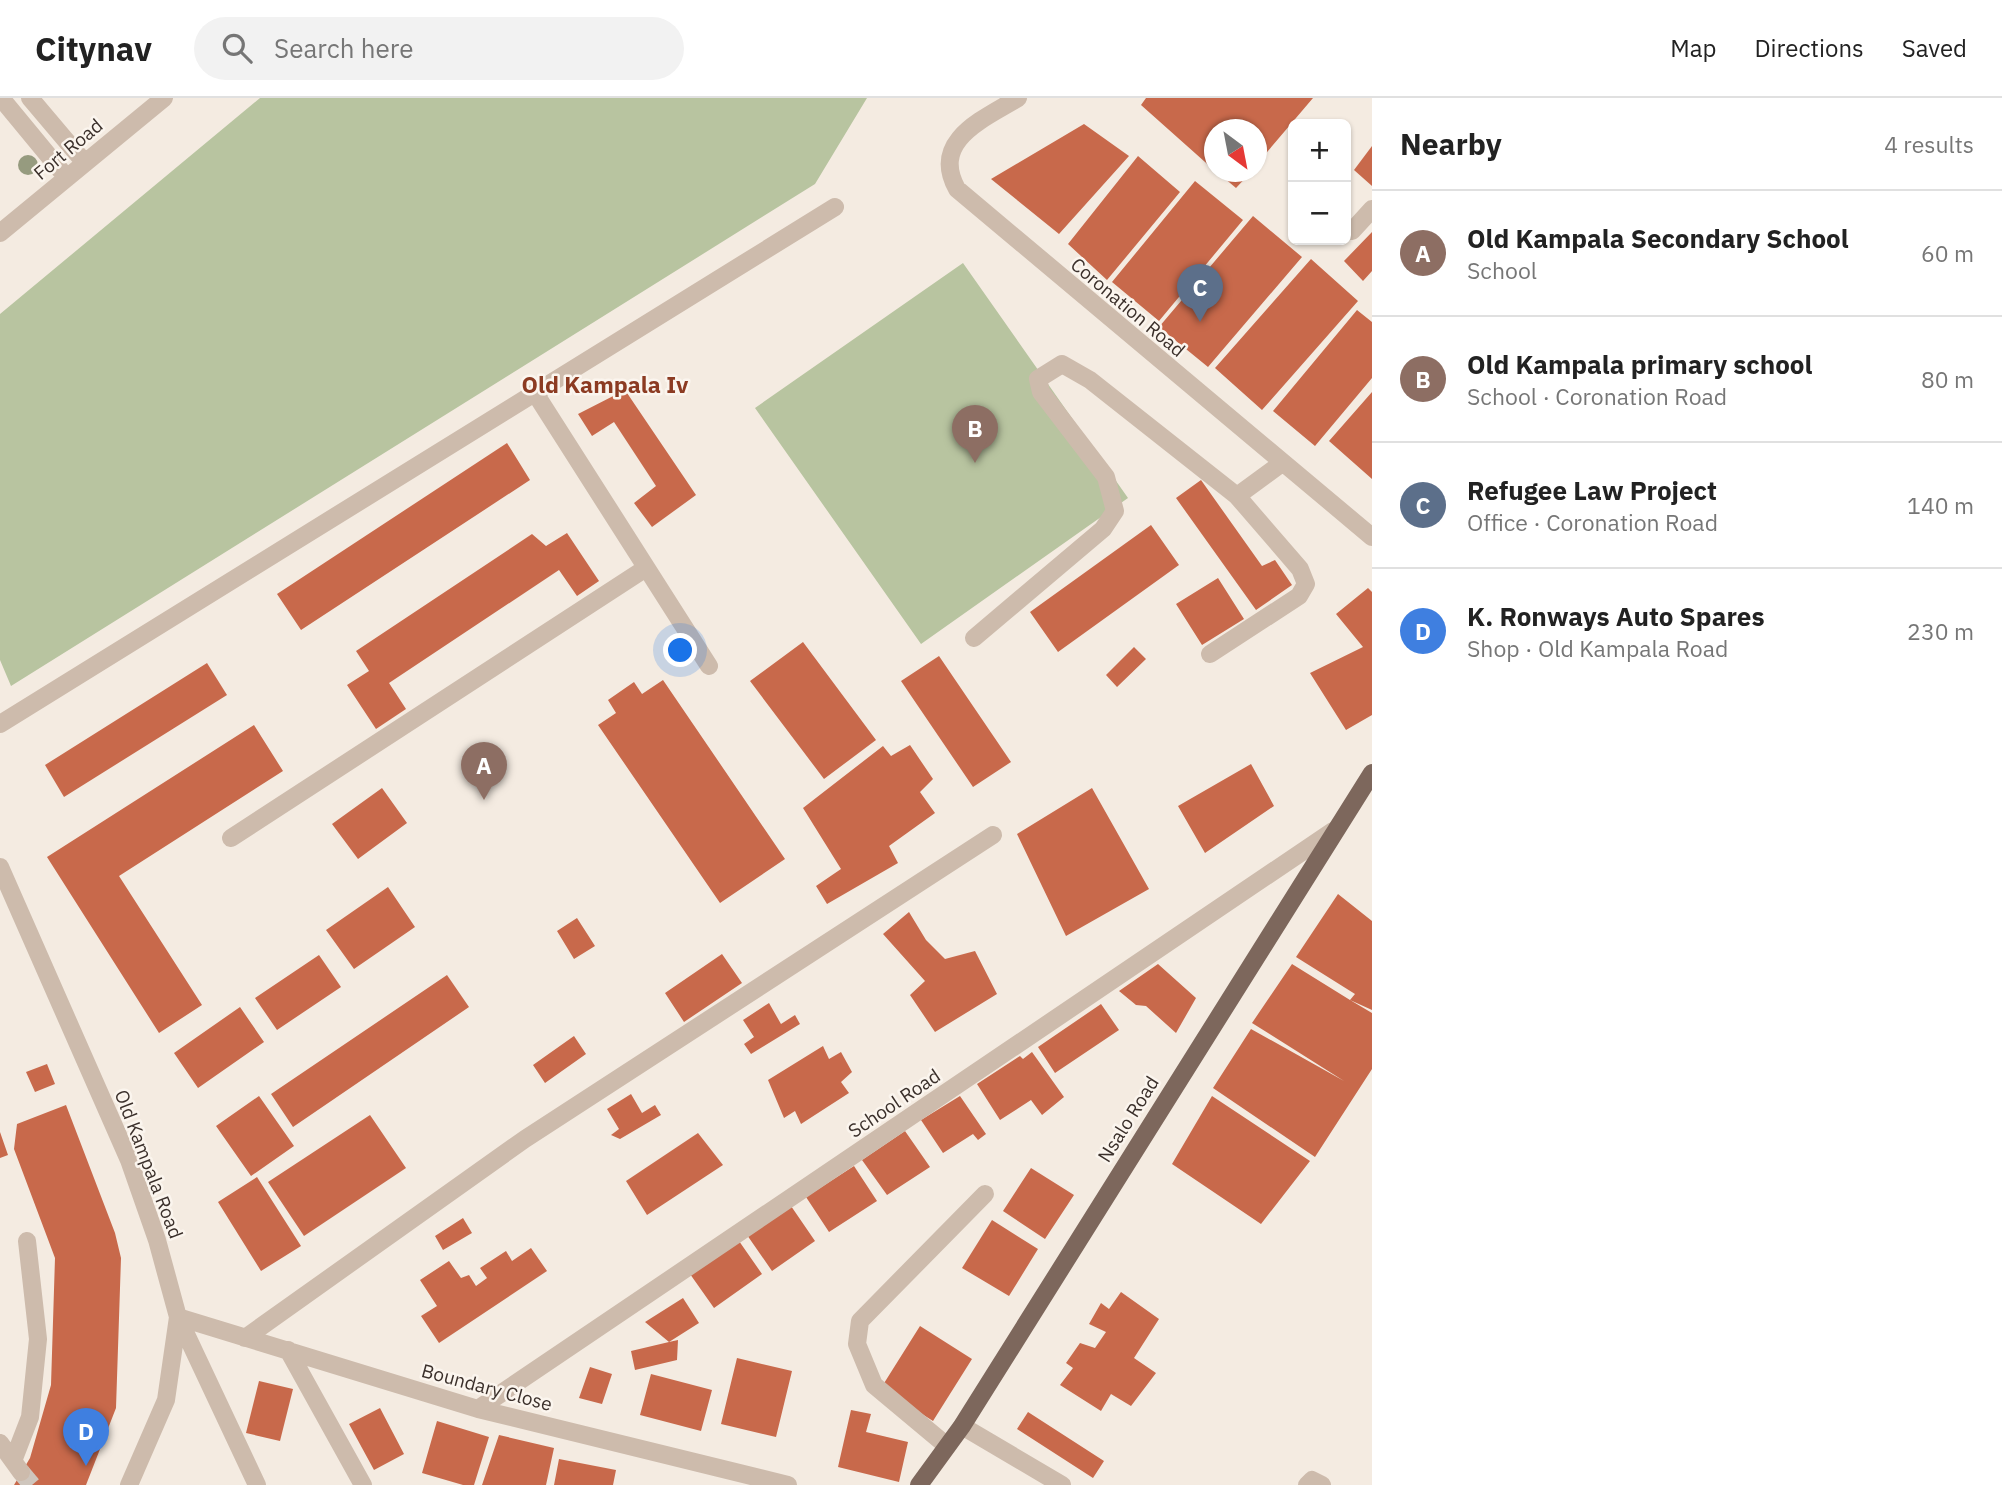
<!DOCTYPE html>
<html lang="en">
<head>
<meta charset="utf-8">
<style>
  :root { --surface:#fff; --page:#f2f2f2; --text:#222; --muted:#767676; --line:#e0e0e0; --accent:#0f766e }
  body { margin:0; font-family:"IBM Plex Sans",sans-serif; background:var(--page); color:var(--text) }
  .controls { position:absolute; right:21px; top:21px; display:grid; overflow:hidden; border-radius:10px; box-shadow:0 2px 5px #0004 }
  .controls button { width:63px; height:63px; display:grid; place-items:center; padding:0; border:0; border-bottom:2px solid var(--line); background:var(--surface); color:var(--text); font:35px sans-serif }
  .compass { position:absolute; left:1204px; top:21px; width:63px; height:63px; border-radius:50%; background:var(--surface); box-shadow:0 2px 5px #0004; rotate:148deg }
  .you { position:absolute; left:681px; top:553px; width:24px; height:24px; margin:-18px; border:5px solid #fff; border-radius:50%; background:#1a73e8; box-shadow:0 0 0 10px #1a73e833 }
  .badge { display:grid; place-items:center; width:46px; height:46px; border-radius:50%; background:var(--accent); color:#fff; font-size:23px; font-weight:700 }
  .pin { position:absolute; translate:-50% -58px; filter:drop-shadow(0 2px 4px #0008) }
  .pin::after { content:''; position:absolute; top:37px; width:24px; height:21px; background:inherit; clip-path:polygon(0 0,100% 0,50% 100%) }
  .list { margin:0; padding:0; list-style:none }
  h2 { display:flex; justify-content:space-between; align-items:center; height:91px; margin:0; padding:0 28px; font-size:30px }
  h2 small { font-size:23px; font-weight:400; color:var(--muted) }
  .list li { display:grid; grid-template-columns:46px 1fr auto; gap:21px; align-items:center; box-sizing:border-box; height:126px; padding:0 28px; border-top:2px solid var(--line) }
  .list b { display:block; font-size:26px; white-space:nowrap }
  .list p { margin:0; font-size:23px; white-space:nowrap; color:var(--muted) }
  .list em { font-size:23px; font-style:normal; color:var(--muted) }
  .icon { flex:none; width:38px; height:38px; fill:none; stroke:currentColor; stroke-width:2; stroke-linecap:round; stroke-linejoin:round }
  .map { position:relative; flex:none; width:1372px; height:1387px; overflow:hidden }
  header { display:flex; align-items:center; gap:42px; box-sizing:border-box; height:98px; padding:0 35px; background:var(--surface); border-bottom:2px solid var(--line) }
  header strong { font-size:33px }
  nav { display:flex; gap:38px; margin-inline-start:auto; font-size:24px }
  .search { width:490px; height:63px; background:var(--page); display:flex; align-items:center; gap:18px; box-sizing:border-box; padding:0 24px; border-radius:38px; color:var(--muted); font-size:26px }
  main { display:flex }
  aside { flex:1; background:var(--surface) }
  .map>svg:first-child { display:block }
  .green { fill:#b8c4a0 }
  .building { fill:#c8694b }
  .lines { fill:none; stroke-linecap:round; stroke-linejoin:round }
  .minor-tunnel { stroke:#cfc6bd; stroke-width:18; stroke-dasharray:18 9; stroke-linecap:butt }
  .minor { stroke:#cdbbac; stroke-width:18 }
  .major { stroke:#7d675c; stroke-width:18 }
  .tree { fill:#969b7f }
  .labels { text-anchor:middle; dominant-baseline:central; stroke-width:5; stroke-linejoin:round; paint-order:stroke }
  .street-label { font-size:19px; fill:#3b302b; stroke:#fbf5ee }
  .quarter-label { font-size:23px; font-weight:bold; fill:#8c3b22; stroke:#fbf5ee }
</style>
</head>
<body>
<header>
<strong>Citynav</strong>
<div class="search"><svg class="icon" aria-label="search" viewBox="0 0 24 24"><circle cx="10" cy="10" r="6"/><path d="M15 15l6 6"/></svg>Search here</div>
<nav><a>Map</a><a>Directions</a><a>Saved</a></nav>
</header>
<main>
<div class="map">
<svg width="1372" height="1387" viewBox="0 0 1372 1387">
  <rect width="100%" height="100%" fill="#f4ebe1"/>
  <path class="green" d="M260 0H867L815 86 11 588 0 562V216Z
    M963 165 1128 400 921 546 755 310Z"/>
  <path class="building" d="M1146 0H1313L1256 67V32H1214V72L1141 7Z
    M1084 26 1129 58 1059 136 991 81Z
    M1372 48V88L1354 72Z
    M1138 58 1180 94 1107 182 1068 146Z
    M1217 74H1251L1236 90Z
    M1195 83 1243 122 1159 223 1112 184Z
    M1253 118 1302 159 1208 269 1159 229Z
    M1372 134V173L1363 183 1344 163Z
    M1311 161 1358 203 1262 312 1215 270Z
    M1357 212 1372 224V280L1315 348 1273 313Z
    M625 292 696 397 652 429 634 405 656 388 614 324 592 338 578 316Z
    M1372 294V381L1329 343Z
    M507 345 530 382 301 532 277 496Z
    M1201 382 1262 468 1275 462 1292 487 1256 512 1176 400Z
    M1151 427 1179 467 1058 554 1030 514Z
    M567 435 599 483 577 498 559 472 389 585 406 611 376 631 347 587 369 573 356 553 532 436 546 448Z
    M1218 480 1244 521 1202 547 1176 506Z
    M1368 490 1372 494V617L1346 632 1310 575 1363 549 1336 516Z
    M803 544 876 642 824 681 750 583Z
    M1134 549 1146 561 1117 589 1106 577Z
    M939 558 1011 664 973 689 901 583Z
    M207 565 227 597 64 699 45 667Z
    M663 582 785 761 720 805 598 627 616 615 608 602 634 584 642 596Z
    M254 627 283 673 119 778 202 907 159 935 47 759Z
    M910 647 933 681 920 694 935 715 889 748 898 765 827 806 816 788 841 771 803 710 883 648 891 658Z
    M1251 666 1274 708 1205 755 1178 708Z
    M382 690 407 725 358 761 332 726Z
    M1092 690 1149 791 1066 838 1017 736Z
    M388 789 415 829 354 871 326 832Z
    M1338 796 1372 823V912L1350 902 1372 915V971L1315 1059 1213 990 1251 931 1344 983 1252 925 1292 866 1350 902 1355 896 1296 859Z
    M909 814 926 842 945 861 975 853 997 896 935 934 910 897 925 883 883 836Z
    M577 820 595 848 574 861 557 833Z
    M722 856 742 885 684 924 665 895Z
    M319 857 341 889 277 932 255 900Z
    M1158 866 1196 900 1176 935 1146 908 1136 907 1119 893Z
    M447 877 469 909 293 1029 271 996Z
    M769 905 781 926 795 917 800 926 751 956 744 946 754 939 743 922Z
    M1101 906 1119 932 1055 975 1038 949Z
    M240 909 264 944 198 990 174 955Z
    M574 938 586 956 545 985 533 967Z
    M823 948 829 961 841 954 852 974 841 984 849 995 801 1026 795 1013 784 1020 768 982Z
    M1032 954 1064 999 1042 1017 1031 1002 1000 1022 977 986 1020 958 1023 961Z
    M47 966 55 986 35 994 26 974Z
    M631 996 642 1015 655 1007 661 1017 620 1041 611 1037 619 1031 607 1011Z
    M259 998 294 1048 251 1078 216 1028Z
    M960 998 986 1036 978 1042 973 1036 943 1055 921 1022Z
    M1212 998 1310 1063 1261 1126 1172 1066Z
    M66 1007 115 1135 121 1160 116 1310 86 1387H14L30 1360 51 1287 55 1160 14 1051 17 1026Z
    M370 1017 406 1070 304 1138 268 1084Z
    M905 1033 930 1069 887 1097 862 1062Z
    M0 1034 8 1057 0 1060Z
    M698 1035 723 1067 647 1117 626 1083Z
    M854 1068 877 1103 829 1134 806 1099Z
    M1031 1070 1074 1097 1045 1141 1003 1113Z
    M257 1079 301 1148 261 1173 218 1104Z
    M791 1108 815 1143 772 1173 747 1137Z
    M463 1120 472 1135 443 1152 435 1138Z
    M992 1122 1038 1151 1009 1198 962 1170Z
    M739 1143 762 1176 714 1210 690 1176Z
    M531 1150 547 1173 439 1245 421 1218 437 1208 420 1182 449 1163 461 1180 469 1177 476 1188 487 1180 480 1170 506 1153 512 1163Z
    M1121 1194 1159 1221 1134 1260 1156 1275 1131 1308 1111 1296 1101 1313 1060 1287 1073 1270 1066 1265 1080 1245 1095 1250 1106 1234 1089 1226 1101 1205 1109 1211Z
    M683 1200 699 1225 669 1244 678 1242 677 1262 635 1272 631 1253 669 1244 645 1224Z
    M920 1228 972 1261 933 1323 881 1290Z
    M737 1260 792 1273 776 1339 721 1326Z
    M590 1269 612 1276 602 1306 579 1300Z
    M651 1276 712 1292 701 1333 640 1317Z
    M259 1283 293 1291 280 1343 246 1335Z
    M380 1310 404 1356 374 1372 349 1326Z
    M851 1312 871 1316 866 1334 908 1344 899 1384 838 1369Z
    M1028 1314 1104 1363 1093 1380 1017 1331Z
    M437 1323 489 1339 474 1387H463L422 1375Z
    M499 1337 554 1350 546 1387H482Z
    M559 1361 616 1372 613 1387H554Z"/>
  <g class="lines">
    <path class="minor-tunnel" d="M21 1374 32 1387"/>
    <path class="minor" d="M1 0 67 80
      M30 0 85 65
      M1018 0C984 21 930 42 957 91L1372 439
      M1352 133 1372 111
      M0 135 164 0
      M535 295 709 568
      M974 540 1103 431 1115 413 1106 379 1041 294 1038 281 1062 266 1090 282 1237 398 1282 365
      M1210 556 1299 498 1306 486 1300 471 1237 398
      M0 626 835 109
      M231 740 646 470
      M0 769 129 1062 157 1142 178 1219 166 1302 129 1387
      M178 1219 478 1311 788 1387
      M178 1219 257 1387
      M245 1240 525 1041 993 737
      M288 1252 363 1387
      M478 1311 1333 733
      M962 1328 1062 1387
      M0 1345 21 1374
      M947 1348 874 1287 857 1246 860 1223 985 1096
      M13 1363 30 1319 38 1241 27 1143
      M1307 1387 1312 1382 1322 1387"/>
    <path class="major" d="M919 1387 962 1328 1372 675"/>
  </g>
  <circle class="tree" cx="28" cy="67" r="10"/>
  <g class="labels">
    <g class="street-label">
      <text transform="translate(68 51) rotate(-40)">Fort Road</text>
      <text transform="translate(1128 209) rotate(40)">Coronation Road</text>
      <text transform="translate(894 1005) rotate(-34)">School Road</text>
      <text transform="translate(1128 1021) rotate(-58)">Nsalo Road</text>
      <text transform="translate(149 1066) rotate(69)">Old Kampala Road</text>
      <text transform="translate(487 1289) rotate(15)">Boundary Close</text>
    </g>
    <g class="quarter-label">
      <text x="605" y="286">Old Kampala Iv</text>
    </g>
  </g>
</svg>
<div class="controls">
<button>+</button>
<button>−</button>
</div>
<svg class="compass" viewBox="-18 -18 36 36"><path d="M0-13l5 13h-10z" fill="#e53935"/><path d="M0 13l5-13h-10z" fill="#767676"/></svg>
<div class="you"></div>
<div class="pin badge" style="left:484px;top:702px;background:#8d6e63">A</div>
<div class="pin badge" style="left:975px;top:365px;background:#8d6e63">B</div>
<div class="pin badge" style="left:1200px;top:224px;background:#5c6f8a">C</div>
<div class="pin badge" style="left:86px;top:1368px;background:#3f7fe0">D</div>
</div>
<aside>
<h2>Nearby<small>4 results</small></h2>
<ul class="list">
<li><span class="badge" style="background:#8d6e63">A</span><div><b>Old Kampala Secondary School</b><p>School</p></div><em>60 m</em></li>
<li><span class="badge" style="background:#8d6e63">B</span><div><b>Old Kampala primary school</b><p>School · Coronation Road</p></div><em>80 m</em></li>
<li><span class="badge" style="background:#5c6f8a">C</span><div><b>Refugee Law Project</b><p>Office · Coronation Road</p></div><em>140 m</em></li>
<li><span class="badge" style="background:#3f7fe0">D</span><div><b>K. Ronways Auto Spares</b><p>Shop · Old Kampala Road</p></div><em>230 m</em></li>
</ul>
</aside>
</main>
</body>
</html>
